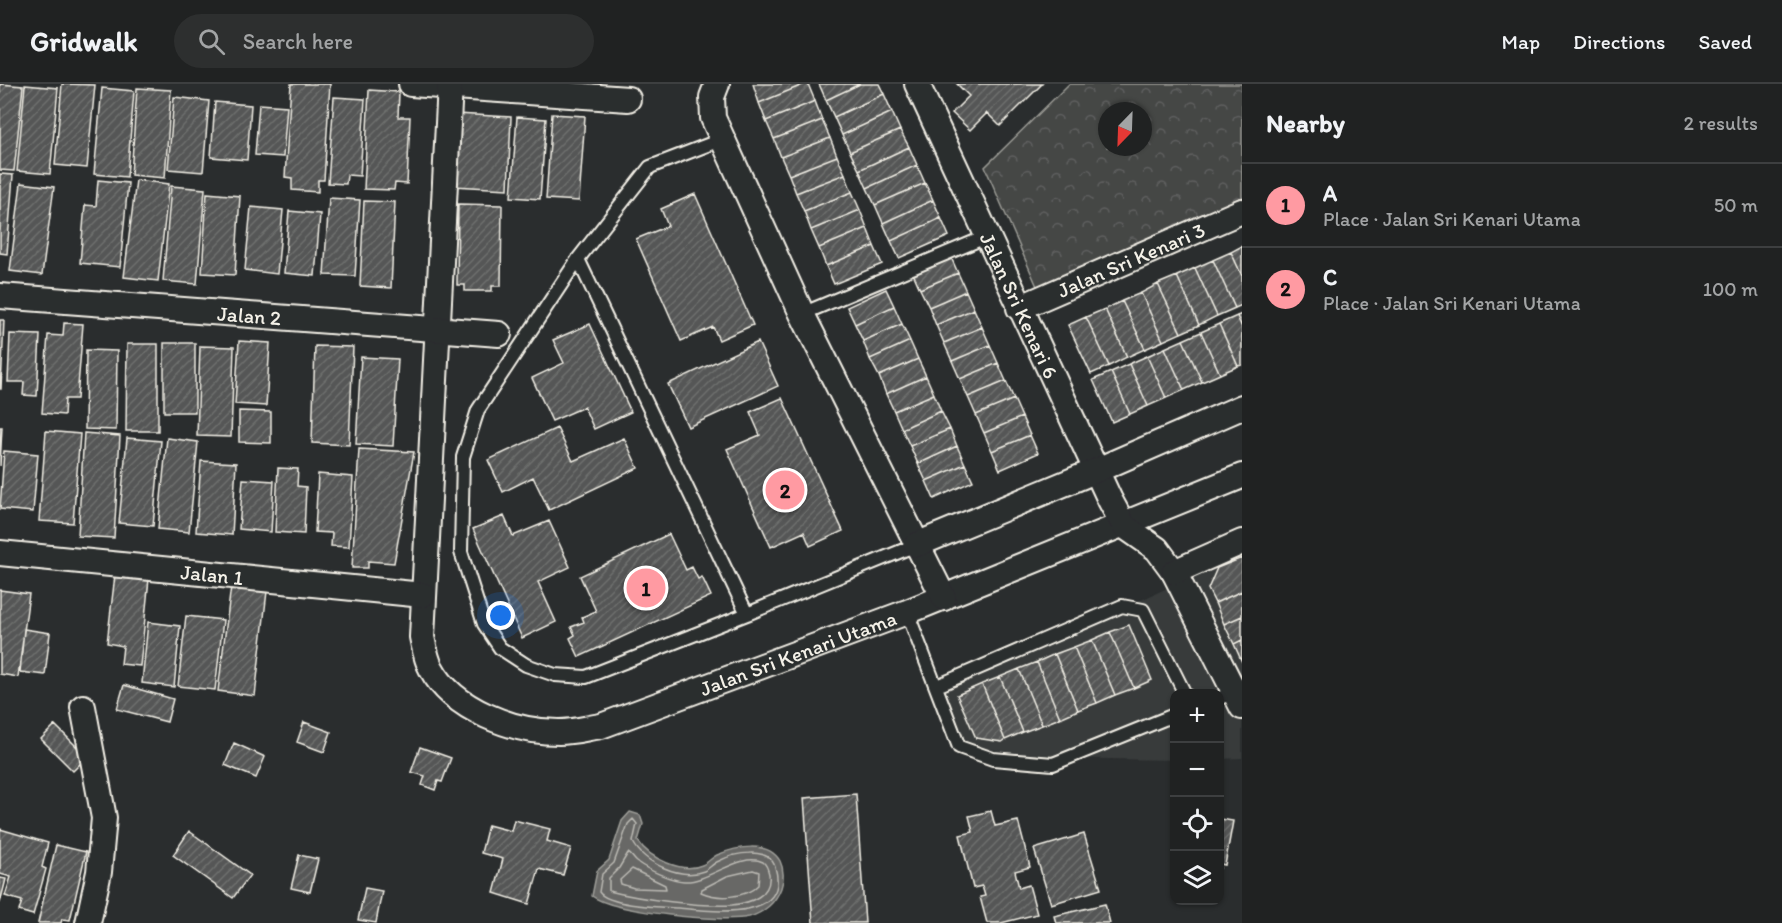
<!DOCTYPE html>
<html lang="en">
<head>
<meta charset="utf-8">
<style>
  :root { --surface:#202222; --page:#2d2f2f; --text:#f1f3f6; --muted:#a2a4a5; --line:#3d3f40; --accent:#ff9aa2 }
  body { margin:0; font-family:Itim,sans-serif; background:var(--page); color:var(--text) }
  .controls { position:absolute; right:18px; bottom:18px; display:grid; overflow:hidden; border-radius:12px; box-shadow:0 2px 4px #0004 }
  .controls button { width:54px; height:54px; display:grid; place-items:center; padding:0; border:0; border-bottom:2px solid var(--line); background:var(--surface); color:var(--text); font:30px sans-serif }
  .compass { position:absolute; left:1098px; top:18px; width:54px; height:54px; border-radius:50%; background:var(--surface); box-shadow:0 2px 4px #0004; rotate:203deg }
  .you { position:absolute; left:501px; top:532px; width:21px; height:21px; margin:-15px; border:4px solid #fff; border-radius:50%; background:#1a73e8; box-shadow:0 0 0 9px #1a73e833 }
  .badge { display:grid; place-items:center; width:39px; height:39px; border-radius:50%; background:var(--accent); color:#111; font-size:20px; font-weight:700 }
  .pin { position:absolute; translate:-50% -50%; border:3px solid #fff; box-shadow:0 2px 6px #0006 }
  .list { margin:0; padding:0; list-style:none }
  h2 { display:flex; justify-content:space-between; align-items:center; height:78px; margin:0; padding:0 24px; font-size:26px }
  h2 small { font-size:20px; font-weight:400; color:var(--muted) }
  .list li { display:grid; grid-template-columns:39px 1fr auto; gap:18px; align-items:center; box-sizing:border-box; height:84px; padding:0 24px; border-top:2px solid var(--line) }
  .list b { display:block; font-size:22px; white-space:nowrap }
  .list p { margin:0; font-size:20px; white-space:nowrap; color:var(--muted) }
  .list em { font-size:20px; font-style:normal; color:var(--muted) }
  .icon { flex:none; width:33px; height:33px; fill:none; stroke:currentColor; stroke-width:2; stroke-linecap:round; stroke-linejoin:round }
  .map { position:relative; flex:none; width:1242px; height:839px; overflow:hidden }
  header { display:flex; align-items:center; gap:36px; box-sizing:border-box; height:84px; padding:0 30px; background:var(--surface); border-bottom:2px solid var(--line) }
  header strong { font-size:28px }
  nav { display:flex; gap:33px; margin-inline-start:auto; font-size:21px }
  .search { width:420px; height:54px; background:var(--page); display:flex; align-items:center; gap:15px; box-sizing:border-box; padding:0 21px; border-radius:33px; color:var(--muted); font-size:22px }
  main { display:flex }
  aside { flex:1; background:var(--surface) }
  .map>svg:first-child { display:block }
  .built { fill:#373a3a }
  .park { fill:url(#park-crowns); stroke:#9c9c96; stroke-width:1.5; fill-rule:evenodd }
  .water { fill:#676866; stroke:#9f9f9a; stroke-width:1.5 }
  .lines { fill:none; stroke-linecap:round; stroke-linejoin:round }
  .shore { stroke:#bcbab4; stroke-width:1.5 }
  .building { fill:url(#building-hatch); stroke:#f4f1e8; stroke-width:1.5 }
  .service-casing { stroke:#f4f1e8; stroke-width:16 }
  .minor-casing { stroke:#f4f1e8; stroke-width:28 }
  .service { stroke:#2a2d2e; stroke-width:12 }
  .minor { stroke:#2a2d2e; stroke-width:24 }
  .labels { text-anchor:middle; dominant-baseline:central; stroke-width:4.5; stroke-linejoin:round; paint-order:stroke }
  .street-label { font-size:21px; fill:#f4f1e8; stroke:#2a2d2e }
</style>
</head>
<body>
<header>
<strong>Gridwalk</strong>
<div class="search"><svg class="icon" aria-label="search" viewBox="0 0 24 24"><circle cx="10" cy="10" r="6"/><path d="M15 15l6 6"/></svg>Search here</div>
<nav><a>Map</a><a>Directions</a><a>Saved</a></nav>
</header>
<main>
<div class="map">
<svg width="1242" height="839" viewBox="0 0 1242 839">
  <defs>
    <pattern id="park-crowns" width="20" height="18" patternUnits="userSpaceOnUse" patternTransform="scale(1.5)"><rect width="20" height="18" fill="#444645"/><path d="M2 6a3 3 0 1 1 6 0M12 15a3 3 0 1 1 6 0" fill="none" stroke="#606160"/></pattern>
    <pattern id="building-hatch" width="6" height="6" patternUnits="userSpaceOnUse" patternTransform="scale(1.5)"><rect width="6" height="6" fill="#555756"/><path d="M-1 1l2-2M0 6l6-6M5 7l2-2" fill="none" stroke="#6e706e"/></pattern>
  </defs>
  <rect width="100%" height="100%" fill="#2a2d2e"/>
  <filter id="ink" filterUnits="userSpaceOnUse"><feTurbulence type="fractalNoise" baseFrequency=".0167" numOctaves="2"/><feDisplacementMap in="SourceGraphic" scale="12" xChannelSelector="R" yChannelSelector="G"/><feConvolveMatrix kernelMatrix="1 2 1 2 8 2 1 2 1" color-interpolation-filters="sRGB"/></filter>
  <g filter="url(#ink)">
    <path class="built" d="M1242 470V674L1220 675V610H1174V676L1043 674 964 661 944 606Z"/>
    <path class="park" d="M1069 0H1242V117L1039 207 985 83ZM1107 27H1143V63H1107Z"/>
    <path class="water" d="M630 728 640 731 643 740 638 757C649 774 682 790 702 781 708 779 712 773 717 771 736 763 768 756 780 777 784 785 784 796 781 804 776 818 764 829 749 833 722 839 612 828 592 812L597 787 609 776 622 737Z"/>
    <g class="lines">
      <path class="shore" d="M633 735 637 740 633 758C644 779 680 796 704 787 709 785 713 779 719 777 734 769 769 762 775 783 792 839 708 827 678 824 661 823 609 822 599 808L602 790 614 779 628 740Z
        M628 769C632 771 633 775 637 778 648 786 670 796 684 797 708 799 741 767 763 778 767 781 768 786 769 790 772 812 750 819 732 821 701 823 640 815 609 807V794L619 784Z
        M632 785 665 801 666 805 634 804 621 800 620 796Z
        M753 786 759 788 758 801C745 815 717 815 701 808L702 805 727 792Z"/>
    </g>
    <path class="building" d="M0 0 23 2 14 87 0 86Z
      M62 0 95 1 87 84 55 81Z
      M291 0H330L324 96H318V108L292 106V94L285 93Z
      M753 0H805L759 19Z
      M805 0H808L815 17 766 37 759 19Z
      M819 0H860L826 16Z
      M860 0H879L884 10 834 33 826 16Z
      M957 0H1042L1000 42 987 29 970 46 952 29 969 12Z
      M25 1 58 4 50 90 17 87Z
      M102 4 134 7 127 93 94 90Z
      M137 4 171 6 165 94 131 91Z
      M369 6 399 8 398 33H410L407 100 395 99 394 106 364 105Z
      M884 10 892 28 842 51 834 33Z
      M174 13 209 17 203 88 168 85Z
      M334 13 365 15 360 92 347 91 346 100 328 99Z
      M815 17 822 36 774 55 766 37Z
      M215 18 251 21 247 76 211 73Z
      M259 20 287 22 283 73 255 71Z
      M892 28 900 46 850 68 842 51Z
      M456 30 511 33 508 105 453 102Z
      M552 30 585 32 579 117 546 115Z
      M517 33 546 35 540 115 511 113Z
      M822 36 830 54 781 73 774 55Z
      M900 46 909 63 859 86 850 68Z
      M830 54 837 72 789 91 781 73Z
      M909 63 917 81 867 104 859 86Z
      M837 72 845 90 796 109 789 91Z
      M917 81 925 99 875 121 867 104Z
      M0 90 13 91 7 170 0 169Z
      M845 90 852 108 804 127 796 109Z
      M98 96 128 99 120 183 80 179 85 121 96 122Z
      M136 96 169 100 158 197 124 193Z
      M21 99 54 103 42 191 10 187Z
      M925 99 933 116 883 139 875 121Z
      M171 102 205 105 197 200 163 197Z
      M852 108 860 126 811 146 804 127Z
      M207 109 240 112 235 191 202 189Z
      M695 110 753 241 719 256 713 243 681 257 636 155 668 142 661 125Z
      M329 114 360 116 355 192 324 191Z
      M933 116 941 134 891 157 883 139Z
      M364 117 395 118 391 204 360 202Z
      M458 120 502 121 501 202H492V207H465V201H457Z
      M251 123 283 126 277 190 245 186Z
      M860 126 867 144 819 164 811 146Z
      M289 127 320 130 315 192 284 189Z
      M941 134 949 152 899 174 891 157Z
      M867 144 874 162 826 182 819 164Z
      M874 162 882 180 834 200 826 182Z
      M1242 162V192L1231 168Z
      M1231 168 1242 192V221L1235 224 1213 176Z
      M950 171 958 189 920 205 912 187Z
      M1213 176 1235 224 1217 232 1195 184Z
      M1195 184 1217 232 1199 241 1177 192Z
      M958 189 966 207 929 223 920 205Z
      M1177 192 1199 241 1181 249 1158 200Z
      M1158 200 1181 249 1163 257 1141 209Z
      M886 205 894 222 855 240 847 223Z
      M966 207 974 225 936 241 929 223Z
      M1141 209 1163 257 1145 265 1122 217Z
      M1122 217 1145 265 1127 273 1105 225Z
      M894 222 902 240 863 257 855 240Z
      M974 225 982 243 944 259 936 241Z
      M1105 225 1127 273 1109 282 1086 233Z
      M1242 230V244L1237 232Z
      M1237 232 1242 244V281L1238 282 1219 240Z
      M1086 233 1109 282 1091 290 1068 241Z
      M0 236H4L1 305H0Z
      M64 239 83 240 77 315H65L64 331 42 329 48 251 63 252Z
      M590 240 631 328 594 345 584 323 552 337 532 294 564 279 553 256Z
      M902 240 910 257 870 275 863 257Z
      M1219 240 1238 282 1220 290 1201 248Z
      M982 243 990 261 952 277 944 259Z
      M1201 248 1220 290 1202 298 1183 256Z
      M10 250 40 251 37 312 23 311 24 298H8Z
      M1183 256 1202 298 1184 306 1165 264Z
      M239 257 270 259 266 322 235 320Z
      M910 257 918 275 879 292 870 275Z
      M758 258 778 302 688 343 668 300Z
      M164 259H195V328H164Z
      M127 260H158V347H126Z
      M990 261 998 279 960 295 952 277Z
      M200 262 234 263 231 353 197 352Z
      M315 262 353 263 349 361 312 359Z
      M1165 264 1184 306 1166 314 1147 272Z
      M86 266 117 267 116 346 85 345Z
      M1147 272 1166 314 1148 322 1129 280Z
      M361 273 398 275 393 362 356 360Z
      M918 275 926 292 886 310 879 292Z
      M998 279 1006 297 968 313 960 295Z
      M1129 280 1148 322 1130 330 1111 288Z
      M1111 288 1130 330 1112 338 1093 296Z
      M926 292 934 310 894 327 886 310Z
      M1006 297 1014 315 976 331 968 313Z
      M934 310 941 327 902 345 894 327Z
      M782 314 843 447 810 462 804 448 771 463 727 365 760 351 750 328Z
      M1014 315 1022 333 984 349 976 331Z
      M239 327 271 328V359L239 358Z
      M941 327 950 345 910 362 902 345Z
      M1022 333 1030 351 992 367 984 349Z
      M0 343H2L0 382Z
      M557 344 573 377 624 354 638 384 549 426 533 393 503 408 488 376Z
      M950 345 957 362 918 380 910 362Z
      M46 347 80 350 73 439 39 437Z
      M84 349 120 352 114 454 78 452Z
      M1030 351 1038 369 1000 386 992 367Z
      M127 354 161 357 153 442 119 439Z
      M167 354 198 358 189 448 158 445Z
      M957 362 965 380 926 397 918 380Z
      M359 365 414 368 394 479 368 477V484H352Z
      M4 367 38 370 33 428 0 425Z
      M201 377 236 379 232 451 196 448Z
      M965 380 973 397 934 415 926 397Z
      M278 384 298 385 297 402 306 403 304 450 275 448Z
      M318 390 353 393 349 463 331 462 332 449 315 448Z
      M243 395 274 397 271 448 239 445Z
      M504 432 513 452 549 437 570 483 538 498 556 538 522 554 473 445Z
      M669 450 686 486 692 483 698 495 702 493 711 512 579 573 570 554 575 551 571 543 584 538 582 533 596 527 580 492Z
      M1242 474V507L1215 519 1208 505 1217 484Z
      M115 491 149 495 140 582 121 580 123 562 107 559Z
      M231 502 267 507 255 612 218 607Z
      M0 506 29 510 18 593 0 590Z
      M1242 507V532L1224 540 1215 519Z
      M186 532 223 536 215 606 178 602Z
      M1242 532V556L1234 560 1224 540Z
      M148 538 180 542 174 603 142 599Z
      M1129 541 1152 596 1134 604 1110 548Z
      M24 545 50 549 45 591 20 588Z
      M1110 548 1134 604 1115 611 1092 556Z
      M1092 556 1115 611 1097 619 1074 563Z
      M1242 556V578L1234 560Z
      M1074 563 1097 619 1078 626 1055 570Z
      M1055 570 1078 626 1060 634 1037 578Z
      M1037 578 1060 634 1042 641 1019 585Z
      M1019 585 1042 641 1023 648 1000 593Z
      M1000 593 1023 648 1005 656 982 600Z
      M982 600 1005 656 1002 658 976 654 957 611Z
      M124 601 173 615 167 638 117 625Z
      M304 638 331 648 324 668 297 658Z
      M55 641 87 673 73 687 41 655Z
      M234 659 265 673 256 694 225 681Z
      M420 663 451 674 442 698 438 697 435 706 422 701 425 692 411 688Z
      M856 710 865 839H813L804 714Z
      M991 727 995 742 1018 737 1030 783 1015 787 1019 804 1029 801 1037 830 1001 839H987L980 813 985 812 982 802 973 804 960 751 973 748 969 732Z
      M1220 735 1233 737 1225 781 1220 780V785Z
      M514 736 550 745 547 757 571 764 563 791 539 785 529 820 494 809 503 775 481 769 488 741 511 747Z
      M0 745 48 759 42 783 46 785 33 831 19 827 22 817 5 812 11 793 0 790Z
      M189 747 250 791 233 814 173 771Z
      M1084 750 1101 805 1051 820 1034 765Z
      M56 761 86 768 70 836 62 835 61 839H38Z
      M299 771 318 775 310 808 291 804Z
      M0 794 6 795 0 819Z
      M365 804 382 807 376 839 358 836Z
      M1105 820 1110 839H1056L1054 832Z"/>
    <g class="lines">
      <defs>
        <path id="service" d="M723 55 650 83 578 175 747 530 916 461
          M578 175 478 326 463 373 461 468 484 540 500 564 526 581 555 591 586 593 747 530
          M802 230 988 152
          M907 528 959 663 993 675 1053 680 1174 631
          M937 602 1122 522 1143 526 1185 610
          M1220 614 1234 608"/>
        <g id="minor">
          <path d="M411 0 628 15"/>
          <path id="s1" d="M450 0 422 553C424 562 426 575 431 584 453 626 514 648 559 648 573 648 587 644 601 642L907 528 1242 392"/>
          <path d="M717 0 712 13 713 34 802 230 944 514"/>
          <path id="s2" d="M917 0 1110 416 1124 442 1157 465 1174 488 1242 623"/>
          <path id="s3" d="M0 212 499 250"/>
          <path id="s4" d="M1019 224 1242 127"/>
          <path d="M916 461 1095 387 1242 323"/>
          <path id="s5" d="M0 469 423 511"/>
          <path d="M1174 488 1242 458"/>
          <path d="M83 623 104 734 99 788 88 839"/>
        </g>
      </defs>
      <use href="#service" class="service-casing"/>
      <use href="#minor" class="minor-casing"/>
      <use href="#service" class="service"/>
      <use href="#minor" class="minor"/>
    </g>
  </g>
  <g class="labels">
    <g class="street-label">
      <text stroke="none"><textPath href="#s4" startOffset="122">Jalan Sri Kenari 3</textPath></text>
      <text stroke="none"><textPath href="#s2" startOffset="244">Jalan Sri Kenari 6</textPath></text>
      <text stroke="none"><textPath href="#s3" startOffset="250">Jalan 2</textPath></text>
      <text stroke="none"><textPath href="#s5" startOffset="213">Jalan 1</textPath></text>
      <text stroke="none"><textPath href="#s1" startOffset="988">Jalan Sri Kenari Utama</textPath></text>
    </g>
  </g>
</svg>
<div class="controls">
<button>+</button>
<button>−</button>
<button><svg class="icon" aria-label="locate" viewBox="0 0 24 24"><circle cx="12" cy="12" r="6"/><path d="M12 2v4M12 18v4M2 12h4M18 12h4"/></svg></button>
<button><svg class="icon" aria-label="layers" viewBox="0 0 24 24"><path d="M12 4l9 5-9 5-9-5zM3 14l9 5 9-5"/></svg></button>
</div>
<svg class="compass" viewBox="-18 -18 36 36"><path d="M0-13l5 13h-10z" fill="#e53935"/><path d="M0 13l5-13h-10z" fill="#a2a4a5"/></svg>
<div class="you"></div>
<div class="pin badge" style="left:646px;top:504px">1</div>
<div class="pin badge" style="left:785px;top:406px">2</div>
</div>
<aside>
<h2>Nearby<small>2 results</small></h2>
<ul class="list">
<li><span class="badge">1</span><div><b>A</b><p>Place · Jalan Sri Kenari Utama</p></div><em>50 m</em></li>
<li><span class="badge">2</span><div><b>C</b><p>Place · Jalan Sri Kenari Utama</p></div><em>100 m</em></li>
</ul>
</aside>
</main>
</body>
</html>
